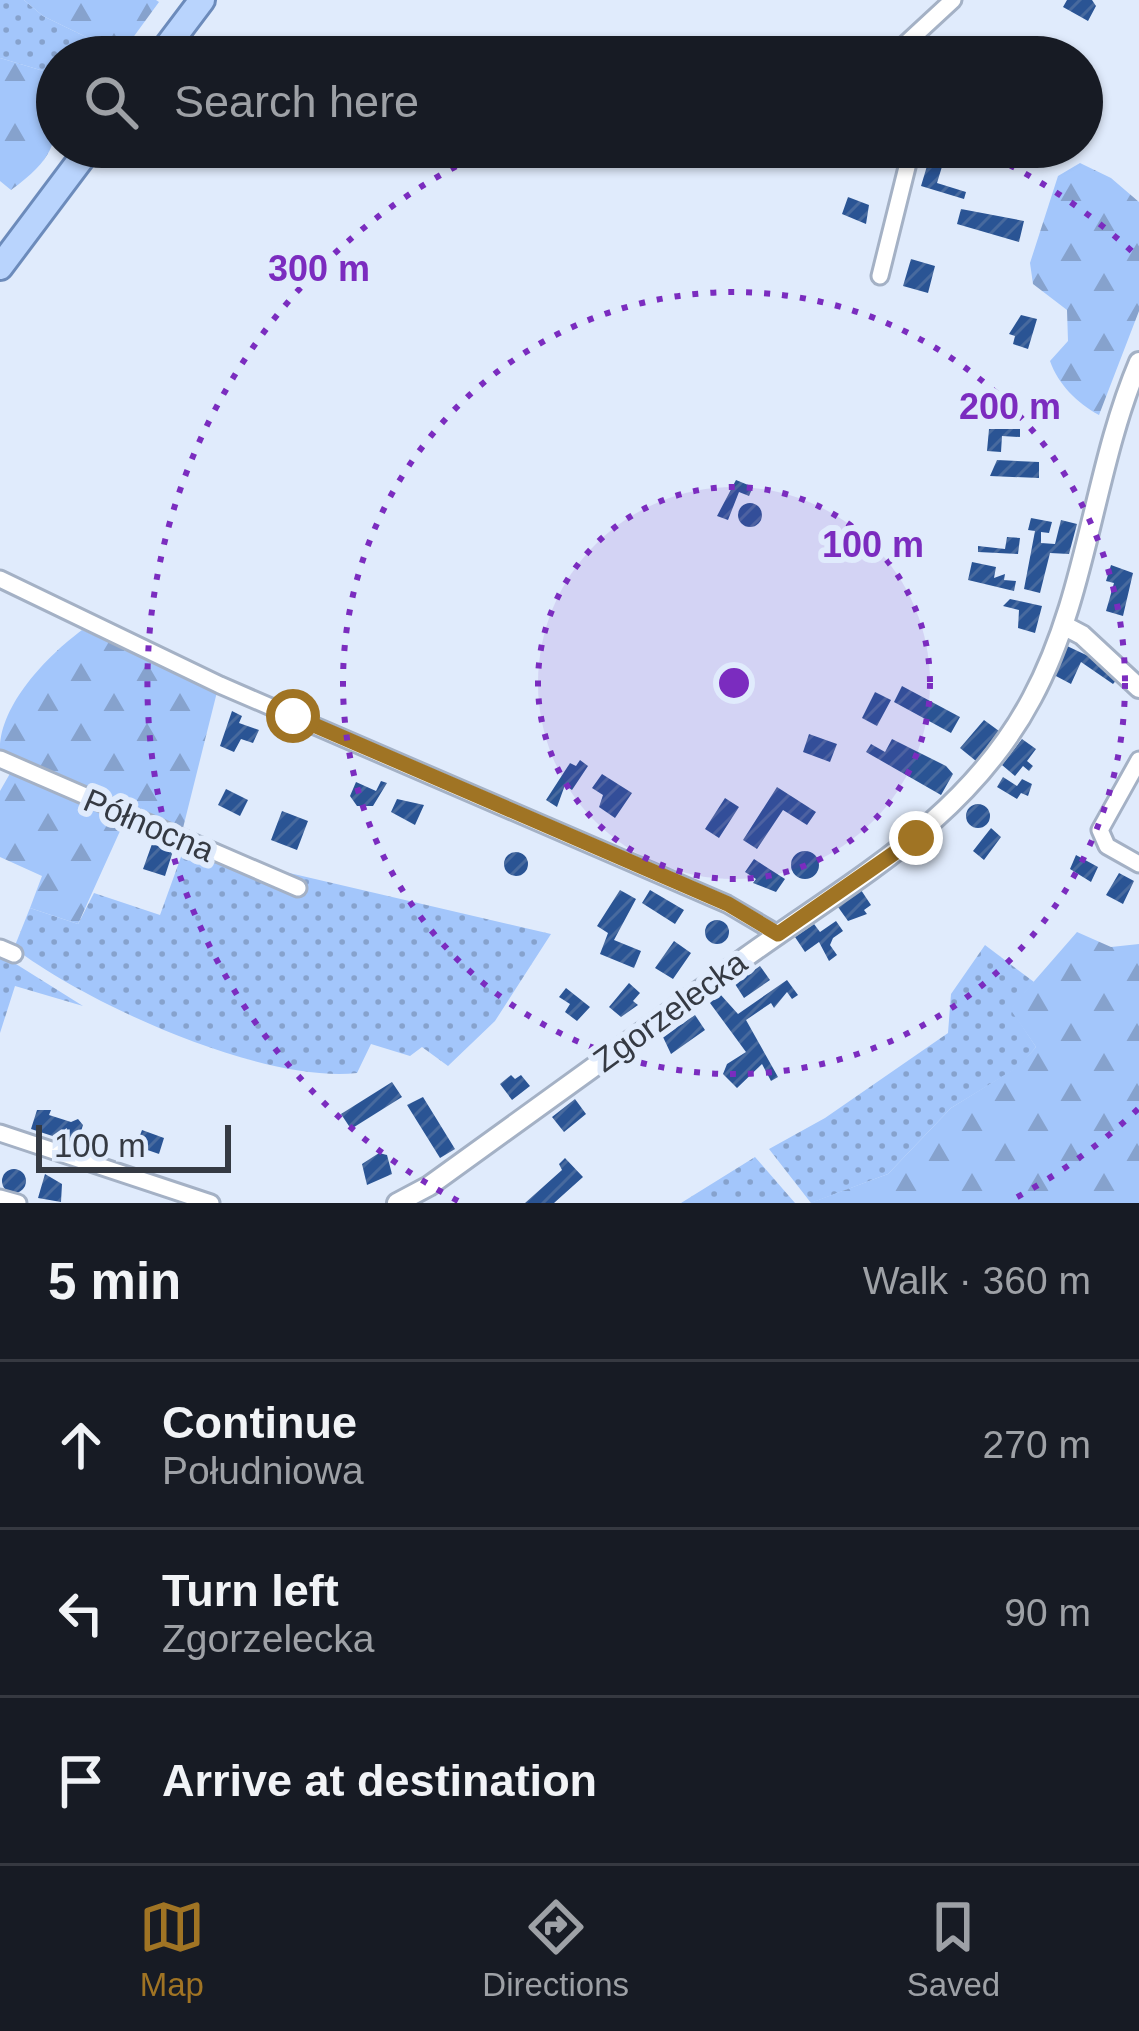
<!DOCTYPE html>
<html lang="en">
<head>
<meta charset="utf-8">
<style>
  :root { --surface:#171b24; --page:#20242c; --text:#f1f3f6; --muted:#9ea1a6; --line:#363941; --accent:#a07424 }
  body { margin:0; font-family:Helvetica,sans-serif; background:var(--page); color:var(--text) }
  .scale { position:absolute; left:36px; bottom:30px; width:195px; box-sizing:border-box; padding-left:12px; border:6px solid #353a43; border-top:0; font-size:33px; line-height:42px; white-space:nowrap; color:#353a43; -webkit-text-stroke:9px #e0ebfc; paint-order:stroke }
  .stop { position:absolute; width:36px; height:36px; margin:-27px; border:9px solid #a07424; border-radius:50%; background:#fff }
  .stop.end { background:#a07424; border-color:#fff; box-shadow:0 3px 12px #0008 }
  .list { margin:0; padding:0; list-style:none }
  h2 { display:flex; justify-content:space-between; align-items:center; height:156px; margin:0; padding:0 48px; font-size:51px }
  h2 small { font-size:39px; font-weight:400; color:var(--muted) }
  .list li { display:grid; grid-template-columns:78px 1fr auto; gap:36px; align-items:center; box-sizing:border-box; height:168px; padding:0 48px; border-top:3px solid var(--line) }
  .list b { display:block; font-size:45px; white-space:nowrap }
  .list p { margin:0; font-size:39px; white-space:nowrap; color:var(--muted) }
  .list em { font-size:39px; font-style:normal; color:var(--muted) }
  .icon { flex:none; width:66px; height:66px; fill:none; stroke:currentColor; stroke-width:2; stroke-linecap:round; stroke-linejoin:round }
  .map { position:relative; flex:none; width:1139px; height:1203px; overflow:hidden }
  .search { position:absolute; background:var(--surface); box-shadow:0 3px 9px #0004; left:36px; right:36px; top:36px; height:132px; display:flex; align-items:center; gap:30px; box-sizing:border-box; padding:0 42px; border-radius:66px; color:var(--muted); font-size:45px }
  .sheet { height:660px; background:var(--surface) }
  nav { display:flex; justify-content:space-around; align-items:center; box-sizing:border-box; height:168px; border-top:3px solid var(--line); background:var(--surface); font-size:33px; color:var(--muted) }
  nav a { display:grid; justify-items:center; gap:6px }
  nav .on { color:var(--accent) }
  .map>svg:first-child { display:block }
  .grass { fill:url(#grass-dots) }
  .forest { fill:url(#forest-firs) }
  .building { fill:url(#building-hatch) }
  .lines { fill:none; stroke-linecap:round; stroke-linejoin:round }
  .minor-casing { stroke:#a4b1c5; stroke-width:21 }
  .tertiary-casing { stroke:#a4b1c5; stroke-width:24 }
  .primary-casing { stroke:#6c8bbb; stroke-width:30 }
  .minor { stroke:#fff; stroke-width:15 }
  .tertiary { stroke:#fff; stroke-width:18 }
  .primary { stroke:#b9d4fd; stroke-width:24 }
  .route { stroke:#a07424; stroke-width:15 }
  .ring { fill:none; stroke:#7b2cbf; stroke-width:6; stroke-dasharray:6 12 }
  .labels { text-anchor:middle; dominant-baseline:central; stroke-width:12; stroke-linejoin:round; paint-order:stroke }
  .street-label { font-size:33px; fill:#353a43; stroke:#e0ebfc }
  .centre { fill:#7b2cbf; stroke:#e0ebfc; stroke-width:6 }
  .ring-label { font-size:36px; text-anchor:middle; font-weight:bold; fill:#7b2cbf; stroke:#e0ebfc; stroke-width:12; stroke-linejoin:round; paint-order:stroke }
</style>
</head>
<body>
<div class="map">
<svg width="1139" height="1203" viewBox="0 0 1139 1203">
  <defs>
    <pattern id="grass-dots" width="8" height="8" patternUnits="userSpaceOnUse" patternTransform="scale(3)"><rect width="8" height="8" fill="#a3c6fb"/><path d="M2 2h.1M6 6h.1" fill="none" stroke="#86a2cd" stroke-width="1.8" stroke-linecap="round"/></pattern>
    <pattern id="forest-firs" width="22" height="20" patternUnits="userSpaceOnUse" patternTransform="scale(3)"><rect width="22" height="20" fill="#a3c6fb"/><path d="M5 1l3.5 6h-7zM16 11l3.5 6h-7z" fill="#86a2cd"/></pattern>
    <pattern id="building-hatch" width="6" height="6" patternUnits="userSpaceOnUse" patternTransform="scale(3)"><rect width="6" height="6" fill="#2a5494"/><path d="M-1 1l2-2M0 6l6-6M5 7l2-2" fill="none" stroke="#486a9e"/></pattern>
  </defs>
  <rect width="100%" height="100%" fill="#e0ebfc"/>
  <path class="grass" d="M0 0H24L43 16 121 54 57 57V75L0 58Z
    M186 843 251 864 551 934 495 1021 448 1066 422 1047 410 1056 371 1044 357 1073C262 1083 91 1006 14 948L30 908 78 924 94 893 160 915Z
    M985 945 1034 982 1011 1009 1036 1047 1020 1066 951 1108 888 1174 811 1203 769 1149 825 1118 948 1033 951 994Z
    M0 954 83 1006 15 986 0 1033Z
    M755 1157 795 1203H681Z"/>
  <path class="forest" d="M24 0H156L159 2 121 54 43 16Z
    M0 58 57 75C57 135 63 152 11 190L0 181Z
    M1080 163 1111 178 1139 202V311L1099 415C1077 403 1058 384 1050 361L1068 341 1067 310 1033 284 1030 263 1058 176Z
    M82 630 218 688 181 836 0 749C0 705 47 656 82 630Z
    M12 770 125 820 78 924 30 908 42 876 0 857V791Z
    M1077 932 1111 947 1139 944V1203H810L888 1174 951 1108 1019 1066 1036 1047 1010 1009Z"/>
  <path class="building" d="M1067 0H1092L1096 6 1088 21 1063 7Z
    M930 156 944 160 937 183 966 192 964 199 921 186Z
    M848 197 869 205 866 224 842 214Z
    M961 209 1024 221 1019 242 957 224Z
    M911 259 935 266 928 293 903 286Z
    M1021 315 1037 319 1028 349 1013 344 1015 336 1009 334Z
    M989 429H1020V437L1002 436 1001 452 987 451Z
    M997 460 1039 462V478L990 476Z
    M736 480 753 487 749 496 739 492 728 520 717 516Z
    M738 515a12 12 0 1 1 24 0a12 12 0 1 1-24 0Z
    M1031 518 1052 522 1049 533 1041 532V543L1055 544 1061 520 1077 524 1069 554 1050 553 1040 593 1024 589 1035 531 1028 530Z
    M1007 537 1020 538 1018 554 978 552V546L1005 549Z
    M972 562 996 567 994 578 1005 574 1004 580 1016 581 1014 591 968 580Z
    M1111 565 1133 573 1123 616 1106 611 1114 583 1106 581Z
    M1010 599 1042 606 1035 633 1018 628 1019 610 1003 606Z
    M1067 646 1101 662 1119 677 1113 684 1081 662 1071 684 1054 675Z
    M902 686 960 717 951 733 894 702Z
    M875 692 891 700 877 726 862 718Z
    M232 711 242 716 239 723 259 730 253 743 241 739 234 752 220 746Z
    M984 720 999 731 976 761 960 748Z
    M809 734 837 744 830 762 803 752Z
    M892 739 946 766 953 774 941 795 866 752 871 744 885 752Z
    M1022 739 1036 749 1027 761 1033 766 1029 771 1023 766 1015 776 1002 765Z
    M580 760 588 766 572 790 565 785 557 807 546 800 570 763 576 766Z
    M602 774 632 793 615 818 599 807 603 795 592 788Z
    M1003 777 1017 786 1022 779 1032 784 1028 796 1021 793 1017 799 997 787Z
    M381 781 387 783 373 806H357L350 796 356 782 376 791Z
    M777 787 816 812 807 825 783 810 757 849 743 840Z
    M226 789 248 800 240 816 218 805Z
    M725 798 739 807 719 838 705 829Z
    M397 799 424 805 415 825 391 812Z
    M966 816a12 12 0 1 1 24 0a12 12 0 1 1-24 0Z
    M282 811 308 821 297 850 271 840Z
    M991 828 1001 837 984 860 973 851Z
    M152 844 173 851 165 876 143 869Z
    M791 865a14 14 0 1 1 28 0a14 14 0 1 1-28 0Z
    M504 864a12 12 0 1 1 24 0a12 12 0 1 1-24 0Z
    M1076 855 1098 867 1091 882 1070 869Z
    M754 859 785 879 776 892 753 883 756 879 745 872Z
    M1119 873 1134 881 1123 904 1106 895Z
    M620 890 636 899 614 940 641 951 634 968 600 954 608 933 597 926Z
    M650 890 684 910 675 924 642 903Z
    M861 890 871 905 864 910 867 914 848 921 838 907Z
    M705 932a12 12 0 1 1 24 0a12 12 0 1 1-24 0Z
    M836 921 843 931 833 938 830 945 837 955 829 961 819 942 805 952 795 937 814 924 820 932Z
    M674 941 691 953 673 979 655 968Z
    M760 966 770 980 744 998 735 984Z
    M787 980 798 995 792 999 787 992 774 1008 771 1003 746 1020 778 1077 771 1081 762 1064 737 1088 723 1074 727 1064 746 1052 710 1003 720 994 738 1014Z
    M629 983 640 993 633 1001 638 1005 621 1017 609 1007Z
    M566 988 590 1007 577 1021 565 1012 570 1004 559 997Z
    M695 1015 705 1030 671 1054 663 1037Z
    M511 1075 515 1079 521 1075 530 1086 512 1100 500 1084Z
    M392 1082 402 1097 351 1129 341 1114Z
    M423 1097 455 1149 440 1158 407 1105Z
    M575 1099 586 1114 564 1132 552 1117Z
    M37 1110H51L49 1115 71 1122 78 1119 83 1125 77 1144 31 1129Z
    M142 1130 164 1138 159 1154 136 1146Z
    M379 1153 387 1155 392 1174 367 1185 362 1164Z
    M565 1158 583 1177 554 1203H525L562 1170 559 1164Z
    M2 1181a12 12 0 1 1 24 0a12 12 0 1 1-24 0Z
    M45 1174 62 1184 61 1202 38 1198Z"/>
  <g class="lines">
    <defs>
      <path id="minor" d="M900 57V49L953 0
        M880 276 912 147
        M0 579 220 685 727 904 778 934
        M0 759 298 888
        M1139 760 1100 830 1107 846 1139 864
        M0 948 14 954
        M0 1133 211 1203
        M0 1198 18 1203"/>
      <path id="tertiary" d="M1063 625 1082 635 1139 688
        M397 1203 429 1186C534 1109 640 1033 746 957 853 880 968 819 1032 698 1088 594 1093 470 1139 362"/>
      <path id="primary" d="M159 57 202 0
        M0 267 90 147"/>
    </defs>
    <use href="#minor" class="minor-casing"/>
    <use href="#tertiary" class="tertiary-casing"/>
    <use href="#primary" class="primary-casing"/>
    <use href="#minor" class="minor"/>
    <use href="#tertiary" class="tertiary"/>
    <use href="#primary" class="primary"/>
  </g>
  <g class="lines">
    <path class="route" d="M293 716 728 904 778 934 916 838"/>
  </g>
  <circle cx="734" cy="683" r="196" fill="#7b2cbf" fill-opacity=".12"/>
  <g class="ring">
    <circle cx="734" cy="683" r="196"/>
    <circle cx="734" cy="683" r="391"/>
    <path d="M1138 1109A587 587 0 0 1 1010 1201M458 1201A587 587 0 0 1 491 149M977 149A587 587 0 0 1 1138 257"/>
  </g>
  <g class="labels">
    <g class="street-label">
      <text transform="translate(149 825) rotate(23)">Północna</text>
      <text transform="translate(670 1011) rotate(-36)">Zgorzelecka</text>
    </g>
  </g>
  <circle cx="734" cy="683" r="18" class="centre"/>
  <g class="ring-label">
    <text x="319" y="281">300 m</text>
    <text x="1010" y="419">200 m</text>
    <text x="873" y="557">100 m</text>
  </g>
</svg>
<div class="scale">100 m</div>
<div class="stop" style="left:293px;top:716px"></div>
<div class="stop end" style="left:916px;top:838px"></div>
<div class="search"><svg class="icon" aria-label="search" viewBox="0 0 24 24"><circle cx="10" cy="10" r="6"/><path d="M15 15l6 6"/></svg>Search here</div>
</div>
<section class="sheet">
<h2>5 min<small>Walk · 360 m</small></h2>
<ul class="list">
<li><svg class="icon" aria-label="ahead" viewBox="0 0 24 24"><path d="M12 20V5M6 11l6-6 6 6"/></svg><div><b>Continue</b><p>Południowa</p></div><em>270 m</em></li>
<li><svg class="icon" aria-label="left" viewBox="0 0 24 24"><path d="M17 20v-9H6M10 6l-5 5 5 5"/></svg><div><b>Turn left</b><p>Zgorzelecka</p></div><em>90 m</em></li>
<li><svg class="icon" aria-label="arrive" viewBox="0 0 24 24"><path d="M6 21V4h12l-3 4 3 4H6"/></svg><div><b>Arrive at destination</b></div></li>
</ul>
</section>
<nav>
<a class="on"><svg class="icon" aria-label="map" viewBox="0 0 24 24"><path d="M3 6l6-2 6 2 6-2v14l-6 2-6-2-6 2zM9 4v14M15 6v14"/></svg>Map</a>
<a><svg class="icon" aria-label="directions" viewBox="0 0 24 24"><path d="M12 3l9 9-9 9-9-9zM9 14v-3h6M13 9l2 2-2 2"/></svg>Directions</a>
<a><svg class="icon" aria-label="saved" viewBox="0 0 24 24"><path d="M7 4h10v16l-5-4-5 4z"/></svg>Saved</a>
</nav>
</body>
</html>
